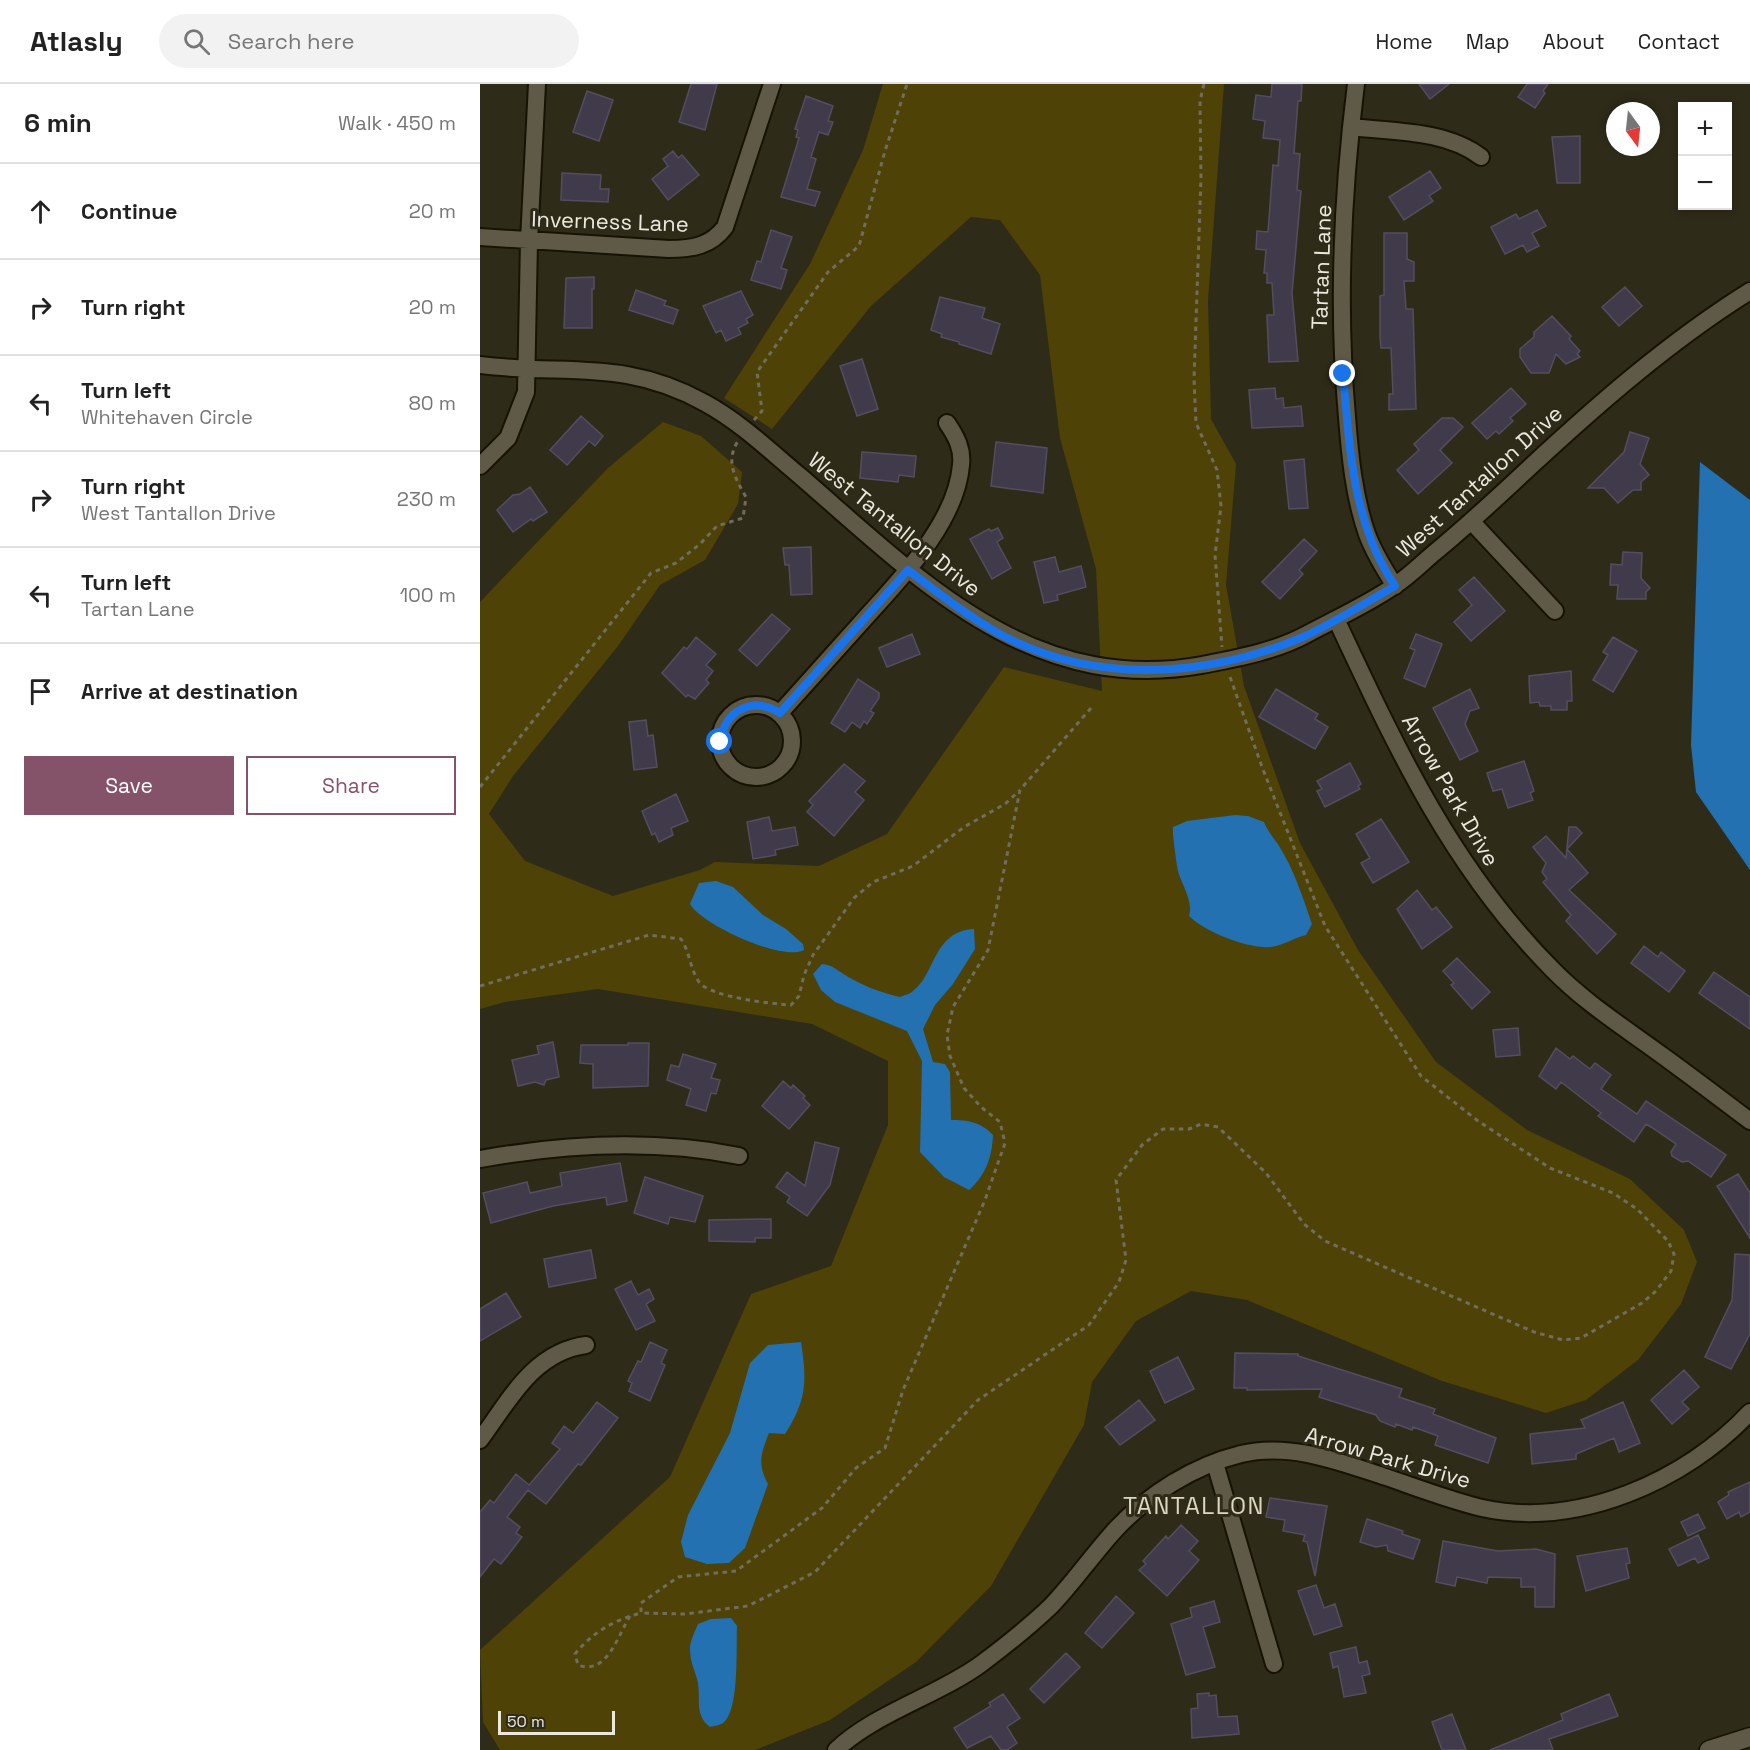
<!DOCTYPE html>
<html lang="en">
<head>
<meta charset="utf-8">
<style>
  :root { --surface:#fff; --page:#f2f2f2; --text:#222; --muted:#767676; --line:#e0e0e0; --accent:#84536a }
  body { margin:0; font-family:"Space Grotesk",sans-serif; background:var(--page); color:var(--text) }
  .controls { position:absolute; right:18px; top:18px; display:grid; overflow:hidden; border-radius:0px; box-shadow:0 3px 9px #0003 }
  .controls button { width:54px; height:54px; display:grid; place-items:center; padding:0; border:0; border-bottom:2px solid var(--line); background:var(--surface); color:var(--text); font:30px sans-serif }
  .compass { position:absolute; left:1126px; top:18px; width:54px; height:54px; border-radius:50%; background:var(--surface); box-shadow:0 3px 9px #0003; rotate:165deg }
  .scale { position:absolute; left:18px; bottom:15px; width:117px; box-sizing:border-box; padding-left:6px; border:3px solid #ebe9de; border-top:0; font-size:16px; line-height:21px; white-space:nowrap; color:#ebe9de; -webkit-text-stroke:4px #2f2b19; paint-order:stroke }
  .stop { position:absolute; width:18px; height:18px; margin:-14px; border:4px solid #1a73e8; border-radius:50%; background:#fff }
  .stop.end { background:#1a73e8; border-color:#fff; box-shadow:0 2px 6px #0008 }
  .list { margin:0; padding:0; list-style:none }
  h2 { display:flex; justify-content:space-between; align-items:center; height:78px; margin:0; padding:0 24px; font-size:26px }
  h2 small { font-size:20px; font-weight:400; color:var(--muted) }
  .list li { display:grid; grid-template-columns:39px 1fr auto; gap:18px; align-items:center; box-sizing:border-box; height:96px; padding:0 24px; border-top:2px solid var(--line) }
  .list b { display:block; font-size:22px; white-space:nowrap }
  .list p { margin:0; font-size:20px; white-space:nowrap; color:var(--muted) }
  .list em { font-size:20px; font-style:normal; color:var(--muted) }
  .actions { display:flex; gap:12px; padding:18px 24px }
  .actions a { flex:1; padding:14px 0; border:2px solid var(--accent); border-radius:0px; text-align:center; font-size:21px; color:var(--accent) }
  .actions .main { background:var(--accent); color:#fff }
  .icon { flex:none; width:33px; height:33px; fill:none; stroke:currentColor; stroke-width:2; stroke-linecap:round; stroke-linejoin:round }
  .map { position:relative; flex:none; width:1270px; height:1666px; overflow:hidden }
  header { display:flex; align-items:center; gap:36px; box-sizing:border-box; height:84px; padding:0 30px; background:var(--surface); border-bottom:2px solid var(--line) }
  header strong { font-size:28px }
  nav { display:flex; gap:33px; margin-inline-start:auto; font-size:21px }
  .search { width:420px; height:54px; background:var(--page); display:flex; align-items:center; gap:15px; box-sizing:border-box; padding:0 21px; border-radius:33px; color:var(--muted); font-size:22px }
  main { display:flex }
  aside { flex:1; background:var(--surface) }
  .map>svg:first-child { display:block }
  .green { fill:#4e4206 }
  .water { fill:#2371b1 }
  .building { fill:#413a4b; stroke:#554d5f; stroke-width:1.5 }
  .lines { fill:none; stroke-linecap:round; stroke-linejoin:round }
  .minor-casing { stroke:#171304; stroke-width:20 }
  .tertiary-casing { stroke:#171304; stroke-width:21 }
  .path { stroke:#706d5e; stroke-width:3; stroke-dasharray:4.5 4.5; stroke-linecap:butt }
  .minor { stroke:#5f5a47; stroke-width:16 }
  .tertiary { stroke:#5f5a47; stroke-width:18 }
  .route { stroke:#1a73e8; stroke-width:8 }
  .labels { text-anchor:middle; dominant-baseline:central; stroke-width:6; stroke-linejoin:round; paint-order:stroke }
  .street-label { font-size:22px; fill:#ebe9de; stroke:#2f2b19 }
  .neighbourhood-label { font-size:24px; letter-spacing:1.5px; fill:#dbd6c0; stroke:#2f2b19 }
</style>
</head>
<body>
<header>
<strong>Atlasly</strong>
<div class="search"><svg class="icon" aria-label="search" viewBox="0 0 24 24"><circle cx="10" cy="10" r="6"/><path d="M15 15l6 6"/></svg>Search here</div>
<nav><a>Home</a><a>Map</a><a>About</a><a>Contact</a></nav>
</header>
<main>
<aside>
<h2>6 min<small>Walk · 450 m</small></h2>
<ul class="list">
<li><svg class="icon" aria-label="ahead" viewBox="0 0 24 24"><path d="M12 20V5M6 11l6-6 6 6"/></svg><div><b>Continue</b></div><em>20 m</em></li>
<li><svg class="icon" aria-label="right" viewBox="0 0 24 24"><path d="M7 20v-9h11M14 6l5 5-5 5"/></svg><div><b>Turn right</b></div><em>20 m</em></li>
<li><svg class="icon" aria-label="left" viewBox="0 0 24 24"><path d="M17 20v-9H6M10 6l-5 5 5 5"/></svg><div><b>Turn left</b><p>Whitehaven Circle</p></div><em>80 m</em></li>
<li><svg class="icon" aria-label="right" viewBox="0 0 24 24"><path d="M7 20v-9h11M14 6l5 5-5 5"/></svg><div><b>Turn right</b><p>West Tantallon Drive</p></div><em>230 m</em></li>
<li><svg class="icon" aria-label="left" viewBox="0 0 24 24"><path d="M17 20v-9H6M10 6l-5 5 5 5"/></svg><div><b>Turn left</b><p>Tartan Lane</p></div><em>100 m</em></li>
<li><svg class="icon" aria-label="arrive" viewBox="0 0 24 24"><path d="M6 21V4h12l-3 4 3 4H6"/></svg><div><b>Arrive at destination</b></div></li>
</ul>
<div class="actions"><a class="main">Save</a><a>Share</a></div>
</aside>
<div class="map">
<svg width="1270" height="1666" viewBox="0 0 1270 1666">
  <rect width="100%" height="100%" fill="#2f2b19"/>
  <path class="green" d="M403 0H744L728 217 731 335 756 380 746 501 764 602 820 759 878 866 956 978 1047 1046 1150 1095 1204 1146 1217 1178 1201 1220 1158 1276 1106 1316 1066 1329 962 1297 767 1216 711 1207 656 1237 612 1298 604 1341 511 1502 436 1578 350 1636 275 1666H20L3 1638 0 1566 190 1393 271 1210 351 1182 408 1041V977L332 940 118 905 25 918 0 925V518L128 384 183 338 221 352 262 388 258 420 225 476 180 501 138 562 33 692 9 730 45 777 133 812 220 786 235 778 339 782 407 750 524 583 622 607 616 485 580 354 560 191 520 136 491 133 391 222 292 345 244 314 330 180 383 66Z"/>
  <path class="water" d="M1220 378 1270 416V786L1216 708 1211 661Z
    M755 731 768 732 784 738C788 748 794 754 799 762 814 785 823 814 832 840L826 851C814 854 804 861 791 863 768 865 725 848 709 832 714 815 699 798 697 782 696 774 692 750 693 743L707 737Z
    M236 797 253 803 283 831 306 845 323 860 324 866C302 878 221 840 210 820L219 799Z
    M494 845 495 865 473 900 455 921 443 945 453 978 465 980 470 988 471 1036C488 1036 501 1038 513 1051 512 1073 506 1091 489 1106L464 1093 440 1068 442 977 427 947 355 918 341 906 333 890 342 880C352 881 354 884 362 889 378 900 401 909 420 913 424 911 430 910 433 907 456 890 453 847 494 845Z
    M321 1258C327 1297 327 1316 305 1350L289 1349C281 1369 277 1380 288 1400L265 1464 249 1479 227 1480 205 1473 201 1458 208 1431 250 1349 270 1279 288 1261Z
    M251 1534 257 1542C256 1562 260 1627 243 1639 240 1641 234 1642 230 1643 213 1630 222 1613 217 1595 213 1581 210 1578 210 1563 211 1555 215 1547 218 1540L231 1535Z"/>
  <path class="building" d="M211 0H237L225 46 199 38Z
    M792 0H822L821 17H818L814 69 820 70 817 106 821 107 812 209 818 277 789 278 787 231H794L792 199H787V189H784L786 166 776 165 777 147 788 148 793 81 798 82 800 56 783 54 785 37 773 35 776 11 791 13Z
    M939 0H969L950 15Z
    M1047 0H1068L1063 7 1065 9 1055 24 1038 13Z
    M107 7 133 16 119 57 93 48Z
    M326 12 353 22 348 37 353 38 348 51 339 48 331 73 336 75 327 105 340 108 335 122 301 113 319 54 316 53 318 46 315 45Z
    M1100 52V99H1077L1072 53Z
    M193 67 198 74 202 71 219 91 188 116 172 95 188 82 183 75Z
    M950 87 961 104 949 112 953 117 924 136 909 113Z
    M82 89 121 91 120 105H129L128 118 81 116Z
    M1057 126 1066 142 1052 149 1059 162 1047 168 1043 161 1025 170 1011 143 1036 130 1039 135Z
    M291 146 312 153 301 184 307 186 301 205 271 196 277 177 281 178Z
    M904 149H927V175L934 178V197H924L926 225H933L936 325 909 326V310H913L911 264H901L900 251V212L904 211Z
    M114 193V205H112V244H84L86 194Z
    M1145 203 1162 222 1139 242 1122 223Z
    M156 206 186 217 184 221 198 226 193 240 149 226Z
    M261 207 273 231 266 235 268 239 258 244 261 250 246 257 241 246 236 249 223 222Z
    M460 213 505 224 502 234 520 240 511 270 479 260V258L461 253 462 250 451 246Z
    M1072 232 1091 252 1089 255 1100 267 1097 270 1100 273 1086 280 1076 270 1069 289H1051L1040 273V265L1054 253V248Z
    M382 275 398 325 377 332 360 282Z
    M795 304 796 315 803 314 804 324 821 322 823 342 772 344 769 306Z
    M1031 304 1046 320 1030 334 1033 337 1019 350 1016 347 1007 355 992 339Z
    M101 332 123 352 115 362 109 357 87 381 70 366Z
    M962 334H973L983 343 960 366 972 379 938 410 917 386 939 366 934 360Z
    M1150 348 1169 354 1160 380 1169 391 1161 398V406H1153L1138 419 1124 404H1108L1144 368Z
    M516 358 567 364 563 409 511 402Z
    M382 368 436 372 434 393 419 391 418 398 380 394Z
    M824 375 828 424 809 425 804 377Z
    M50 403 67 428 53 437 51 435 33 448 17 426 33 411 40 410Z
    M518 444 523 454 517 458 531 484 512 495 490 455 509 445 511 447Z
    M824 455 837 467 819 486 823 490 800 515 782 498Z
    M331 463 332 510 311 511 309 481H305L303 464Z
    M1143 468 1162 469 1161 494 1170 504 1166 508V515H1137L1138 501H1130L1131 480 1142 481Z
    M575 473 579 488 601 482 606 503 577 511 578 516 564 519 554 478Z
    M994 493 1025 527 991 557 974 538 992 521 979 506Z
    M292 530 310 545 277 582 259 566Z
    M432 550 440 570 407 583 399 564Z
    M936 550 962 560 945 603 924 594 935 566 930 564Z
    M216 553 236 570 226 581 233 587 226 596 229 599 215 615 208 611 206 613 182 589 204 563 207 565Z
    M1133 553 1157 567 1133 608 1113 596 1128 571 1123 568Z
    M1091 587 1092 617H1087V626H1071V622H1060L1059 618 1050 619 1049 592Z
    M378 595 399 609V614L390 627 394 629 387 640 384 637 380 644 372 638 365 648 351 639Z
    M796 605 838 630 835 635 848 643 835 665 779 633Z
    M990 605 999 624 990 627 985 640 998 667 980 676 953 624Z
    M166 636 168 652 173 651 177 683 154 686 149 638Z
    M1044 677 1054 707 1050 709 1053 716 1028 724 1022 705 1013 707 1007 689Z
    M870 679 881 700 878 702 880 705 845 723 837 707 842 705 837 697Z
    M364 680 385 697 375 708 384 716 354 752 327 728 333 721 329 717Z
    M196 710 208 737 191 744 193 751 179 758 175 749 172 751 162 727Z
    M289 733 292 747 315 743 318 761 295 766 296 771 273 775 267 738Z
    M901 735 929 778 893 799 881 779 890 774 876 750Z
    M1089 743H1096L1102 749 1087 765 1108 789 1089 806 1136 850 1117 870 1086 837 1091 831 1063 798 1067 795 1062 788 1066 779 1053 763 1066 752 1086 774Z
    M937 806 952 826 956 823 972 843 942 865 917 825Z
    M1164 862 1178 873 1181 868 1205 887 1189 908 1151 879Z
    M977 874 1010 908 992 925 971 901 974 899 963 887Z
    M1234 888 1270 913V945L1219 909Z
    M1038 944 1040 971 1016 973 1013 946Z
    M73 958 79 993 66 996 64 1001 55 998 38 1002 32 976 59 970 57 962Z
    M148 959H169L168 1002 113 1004V980L100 979 101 961H148Z
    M1076 964 1090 975 1093 972 1110 985 1115 979 1131 991 1121 1005 1157 1030 1166 1017 1246 1071 1231 1093 1208 1077 1202 1078 1192 1072 1191 1068 1196 1060 1171 1043 1166 1040 1154 1058 1118 1032 1121 1029 1081 998 1076 1005 1059 992Z
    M203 970 236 980 231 994 240 996 236 1010 231 1009 226 1027 206 1021 211 1005 187 996 191 981 199 983Z
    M303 997 311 1004 313 1001 325 1012 323 1014 330 1021 309 1045 282 1022Z
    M335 1058 359 1064 350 1101 327 1132 307 1118 310 1113 296 1103 307 1088 325 1102Z
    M140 1079 147 1117 127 1121 126 1113 73 1122 11 1139 3 1109 47 1098 50 1109 82 1102 80 1089Z
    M1258 1090 1270 1109V1154L1237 1102Z
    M165 1093 223 1112 215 1138 190 1133 188 1140 154 1129Z
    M291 1135V1154H275V1158L229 1157V1136Z
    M111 1166 116 1194 69 1203 64 1175Z
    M1255 1170 1270 1171V1250L1251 1285 1225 1273 1252 1216Z
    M151 1197 158 1211 169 1205 174 1215 166 1220 175 1237 156 1246 135 1205Z
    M26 1209 41 1233 0 1257V1225Z
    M170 1258 187 1266 181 1279 185 1281 170 1317 149 1307 152 1299 148 1297 158 1277 161 1278Z
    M755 1269 818 1270V1272L922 1305 919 1313 955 1325 953 1330 1016 1354 1008 1379 955 1361 958 1352 933 1343 932 1346 916 1340 915 1343 900 1337 896 1331 839 1313 842 1305 767 1306V1304H754Z
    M698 1273 714 1305 685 1319 670 1287Z
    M1204 1286 1219 1303 1202 1318 1209 1325 1192 1340 1171 1316Z
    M659 1316 675 1336 640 1361 625 1343Z
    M117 1318 138 1334 101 1381 98 1380 66 1420 48 1406 27 1433 40 1443 36 1449 42 1453 21 1480 14 1475 0 1493V1428L10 1416 14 1419 36 1390 49 1401 80 1365 72 1359 84 1342 93 1349Z
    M1143 1318 1160 1359 1139 1368 1134 1354 1096 1370V1375L1052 1380 1050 1350 1105 1344 1101 1336Z
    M1270 1398V1428L1261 1433 1259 1428 1247 1435 1238 1418 1249 1411 1248 1408Z
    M790 1414 847 1422 835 1492 827 1458 823 1457 825 1451 803 1447 805 1436 786 1433Z
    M1218 1430 1225 1444 1208 1452 1201 1438Z
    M887 1435 923 1447 922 1450 940 1456 933 1475 908 1467 907 1461 896 1463 880 1458Z
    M701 1441 718 1457 709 1467 719 1476 687 1512 659 1486 666 1480 663 1477 686 1452 688 1455Z
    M1218 1451 1229 1474 1218 1479 1215 1474 1198 1482 1189 1465Z
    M963 1457 1018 1467 1056 1465 1075 1470 1074 1523H1055V1503H1041V1494L1008 1493 1007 1499 977 1493 975 1502 956 1498Z
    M1147 1464 1150 1479 1146 1480 1149 1494 1106 1507 1097 1472Z
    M836 1501 844 1524 855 1520 862 1542 834 1551 818 1507Z
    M636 1512 654 1529 622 1564 605 1549Z
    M734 1517 740 1538 723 1543 735 1583 706 1591 691 1540 712 1533 710 1524Z
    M876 1563 879 1579 887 1577 890 1590 882 1592 886 1609 864 1613 858 1582 853 1584 850 1569Z
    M586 1569 600 1583 564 1619 550 1605Z
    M729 1609V1612L736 1611 738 1633 757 1632 759 1650 712 1654 711 1625 718 1624 717 1610Z
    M523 1610 540 1634 527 1643 537 1659 527 1666H521L511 1652 487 1664 474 1644 511 1622 509 1619Z
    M1129 1610 1138 1632 1069 1655 1073 1666H1010L1083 1636 1081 1630Z
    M972 1630 986 1666H962L952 1638Z"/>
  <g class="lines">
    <defs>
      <path id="minor" d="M876 0C862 111 857 222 867 333 870 372 874 413 887 450 894 469 904 485 915 502
        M871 43C914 48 966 46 1001 73
        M0 153 189 165C212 165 231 162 245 143L292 0
        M0 281C86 292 144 274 225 319 260 338 290 367 320 392 438 494 550 612 722 581 758 574 797 567 829 549 857 534 888 520 914 502 928 493 941 480 954 469 987 442 1018 413 1049 384 1118 320 1190 257 1270 207
        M0 382 28 354 46 308 49 157 57 0
        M992 438 1075 527
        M856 535C916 663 971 783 1072 885 1105 919 1145 944 1183 972 1212 993 1241 1015 1270 1037
        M240 657a36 36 0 1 1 72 0a36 36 0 1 1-72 0Z
        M300 629C326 600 353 570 379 541 417 498 476 441 481 381 483 365 476 352 467 339
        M0 1075C85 1060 174 1055 259 1072
        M0 1356C29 1317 53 1268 106 1261
        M735 1379 794 1580
        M356 1666C395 1629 457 1612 501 1580 525 1562 549 1543 571 1522 594 1498 613 1470 636 1445 669 1410 713 1382 761 1370 810 1358 860 1378 906 1393 938 1404 969 1416 1002 1424 1097 1445 1206 1397 1270 1328"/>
      <path id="tertiary" d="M1229 1666 1270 1653"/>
    </defs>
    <use href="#minor" class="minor-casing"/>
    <use href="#tertiary" class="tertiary-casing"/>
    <path class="path" d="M724 0 720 17 721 93 714 295 716 339 737 386 741 422 735 471 742 563
      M274 336 282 327 277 288 348 188 379 162 405 67 427 0
      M611 624 540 706 508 866 473 923 467 951 470 972 484 1004 501 1023 520 1038 525 1059 505 1116 423 1306 405 1364 376 1384 342 1424 256 1487 198 1493 161 1519V1529L205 1530 268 1522 335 1488 498 1316 609 1241 639 1198 646 1176 636 1096 662 1061 683 1045H709L721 1040 738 1043 786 1089 824 1140 845 1157 1054 1248 1083 1256 1101 1254 1162 1219 1176 1207 1191 1187 1194 1170 1188 1157 1157 1125 1133 1109 1070 1084 998 1037 941 992 845 842 782 683 749 590
      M0 703 171 489 196 479 220 460 237 442 263 434 266 413C255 394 245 377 258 357
      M0 902 169 851 201 855C210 868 210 885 219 898 230 913 292 920 311 921L319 912 324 891 333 871 374 814 393 798 433 782 484 743 525 720 539 707
      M150 1532C138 1551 127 1592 98 1581L95 1570C113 1548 134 1536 161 1529"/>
    <use href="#minor" class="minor"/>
    <use href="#tertiary" class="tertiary"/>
  </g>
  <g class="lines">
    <path class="route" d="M240 658C245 626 272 612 300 629L428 486C457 508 486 531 518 549 612 601 726 594 823 553 854 539 885 519 915 502 872 438 870 364 863 290"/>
  </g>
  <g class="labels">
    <g class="street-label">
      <text transform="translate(130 137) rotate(2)">Inverness Lane</text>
      <text transform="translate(841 183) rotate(-88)">Tartan Lane</text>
      <text transform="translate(999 397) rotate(-42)">West Tantallon Drive</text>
      <text transform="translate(415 440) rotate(39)">West Tantallon Drive</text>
      <text transform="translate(971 706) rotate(60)">Arrow Park Drive</text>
      <text transform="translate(908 1373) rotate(16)">Arrow Park Drive</text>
    </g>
    <g class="neighbourhood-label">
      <text x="714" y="1421">TANTALLON</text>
    </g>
  </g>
</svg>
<div class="controls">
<button>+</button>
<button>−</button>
</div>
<svg class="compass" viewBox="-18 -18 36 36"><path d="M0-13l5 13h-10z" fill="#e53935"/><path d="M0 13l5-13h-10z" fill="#767676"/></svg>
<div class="scale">50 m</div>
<div class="stop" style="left:240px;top:658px"></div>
<div class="stop end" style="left:863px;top:290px"></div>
</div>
</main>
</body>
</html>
